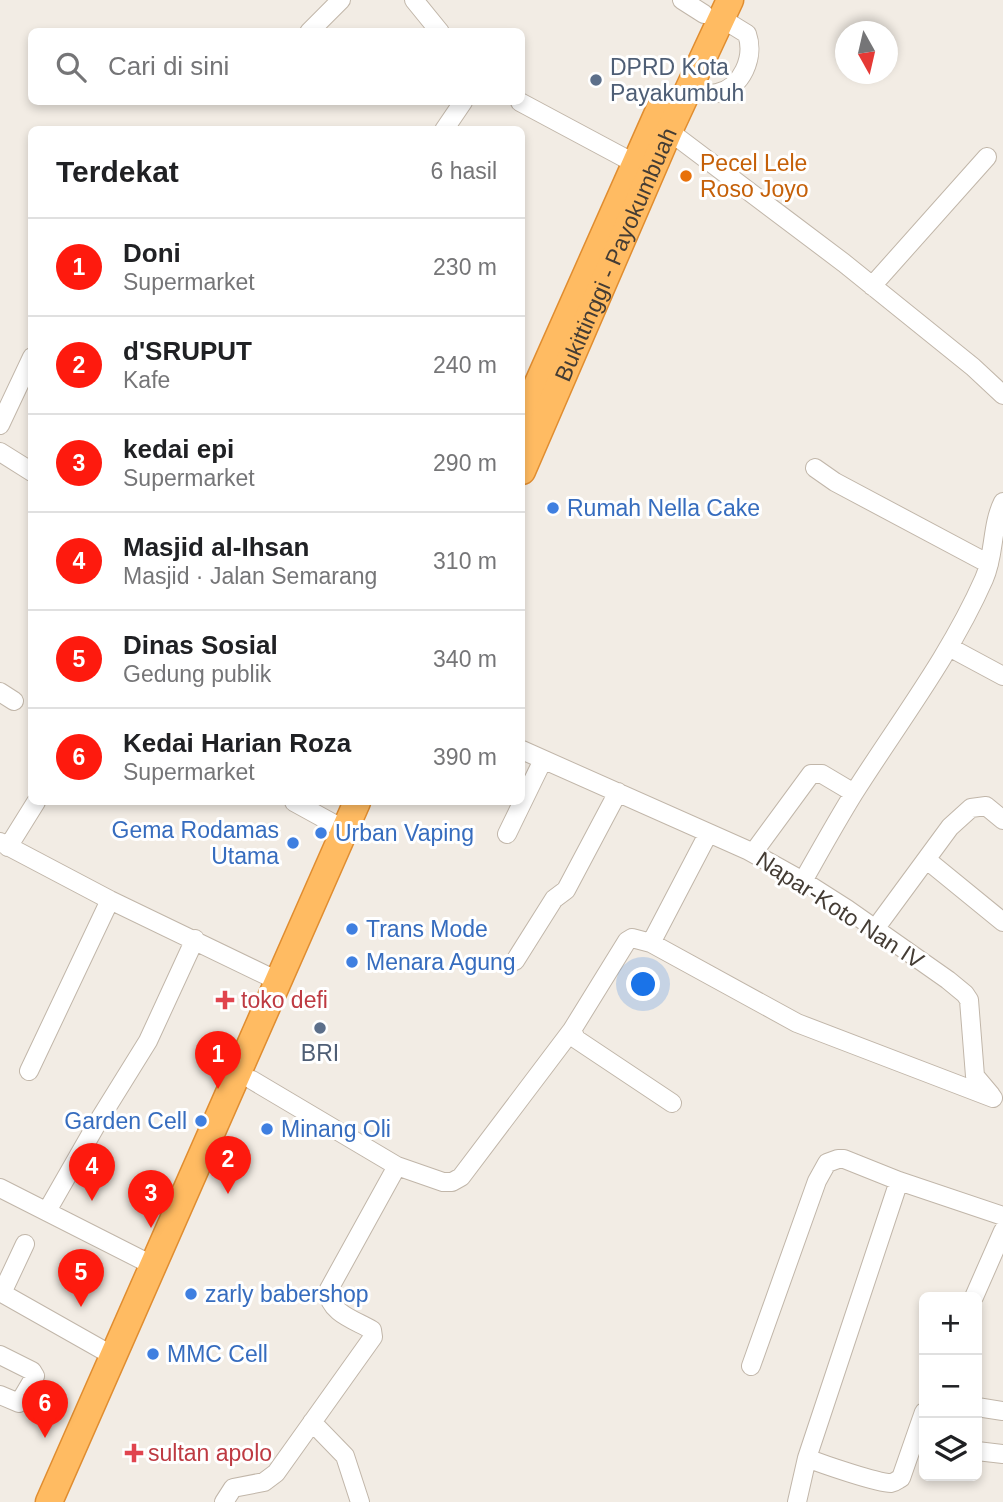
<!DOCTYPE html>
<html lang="id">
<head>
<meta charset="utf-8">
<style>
  :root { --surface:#fff; --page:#f6f6f6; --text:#202124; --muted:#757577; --line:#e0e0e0; --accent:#fe1a0e }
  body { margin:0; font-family:Helvetica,sans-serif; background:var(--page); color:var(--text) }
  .controls { position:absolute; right:21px; bottom:21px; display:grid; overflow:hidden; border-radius:10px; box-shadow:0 4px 10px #0003 }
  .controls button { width:63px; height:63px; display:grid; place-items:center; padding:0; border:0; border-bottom:2px solid var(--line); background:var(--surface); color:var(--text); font:35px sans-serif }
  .compass { position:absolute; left:835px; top:21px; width:63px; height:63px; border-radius:50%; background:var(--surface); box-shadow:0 4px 10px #0003; rotate:172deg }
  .you { position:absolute; left:644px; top:985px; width:24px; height:24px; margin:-18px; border:5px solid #fff; border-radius:50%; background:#1a73e8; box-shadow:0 0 0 10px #1a73e833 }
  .badge { display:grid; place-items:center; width:46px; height:46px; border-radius:50%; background:var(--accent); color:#fff; font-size:23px; font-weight:700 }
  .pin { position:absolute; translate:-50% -58px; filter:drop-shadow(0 2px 4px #0008) }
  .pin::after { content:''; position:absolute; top:37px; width:24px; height:21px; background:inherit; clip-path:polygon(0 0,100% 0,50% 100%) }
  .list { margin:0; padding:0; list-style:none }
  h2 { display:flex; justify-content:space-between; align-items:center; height:91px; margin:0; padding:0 28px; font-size:30px }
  h2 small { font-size:23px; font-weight:400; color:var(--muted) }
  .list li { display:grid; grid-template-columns:46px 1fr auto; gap:21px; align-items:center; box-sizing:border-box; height:98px; padding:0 28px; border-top:2px solid var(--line) }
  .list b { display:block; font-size:26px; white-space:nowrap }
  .list p { margin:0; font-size:23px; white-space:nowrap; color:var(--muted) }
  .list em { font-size:23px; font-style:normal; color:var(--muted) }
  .icon { flex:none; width:38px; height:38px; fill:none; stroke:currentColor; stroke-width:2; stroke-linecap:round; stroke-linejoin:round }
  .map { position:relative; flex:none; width:1003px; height:1502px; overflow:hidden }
  .search { position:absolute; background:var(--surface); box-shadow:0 4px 10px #0003; left:28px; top:28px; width:497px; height:77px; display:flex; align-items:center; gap:18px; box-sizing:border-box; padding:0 24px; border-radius:10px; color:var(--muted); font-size:26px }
  .panel { position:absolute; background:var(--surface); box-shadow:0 4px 10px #0003; left:28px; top:126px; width:497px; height:679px; border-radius:10px }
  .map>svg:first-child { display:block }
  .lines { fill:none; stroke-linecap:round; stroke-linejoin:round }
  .minor-casing { stroke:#c1b6a9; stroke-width:20 }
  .highway-casing { stroke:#e08d30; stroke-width:29 }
  .minor { stroke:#fff; stroke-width:18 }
  .highway { stroke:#ffbb62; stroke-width:26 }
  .service-dot { fill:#5c6f8a; stroke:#fff; stroke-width:2.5 }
  .food-dot { fill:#e8710a; stroke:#fff; stroke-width:2.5 }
  .shop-dot { fill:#3f7fe0; stroke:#fff; stroke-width:2.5 }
  .health-dot { fill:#e0444e; stroke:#fff; stroke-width:2.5 }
  .labels { text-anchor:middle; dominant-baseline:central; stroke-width:6; stroke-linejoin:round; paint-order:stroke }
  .service-label { font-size:23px; fill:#4e5e75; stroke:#fff; text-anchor:start }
  .food-label { font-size:23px; fill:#c56008; stroke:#fff; text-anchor:start }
  .street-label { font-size:23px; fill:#443c34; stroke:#fff }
  .shop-label { font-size:23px; fill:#366cbe; stroke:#fff; text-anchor:start }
  .health-label { font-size:23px; fill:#be3a42; stroke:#fff; text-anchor:start }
</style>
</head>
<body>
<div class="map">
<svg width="1003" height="1502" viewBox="0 0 1003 1502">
  <rect width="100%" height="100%" fill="#f2ece4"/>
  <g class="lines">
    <defs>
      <path id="minor" d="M414 0 440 32
        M682 0 704 14
        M309 32 341 0
        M688 90C697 92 708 95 717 93 742 88 755 57 747 34L721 18
        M520 102 634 163
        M444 130 463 102
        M669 131 844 263 973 367 1003 395
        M872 286 987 157
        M0 425 32 357
        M0 452 32 472
        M815 468 835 482 989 564
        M949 647 1003 676
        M0 692 14 701
        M522 750 747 850 803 881 847 909 948 980 965 994 969 1000 975 1076 991 1095
        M294 802 345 830
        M507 834 543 760
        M0 842 110 900 280 982
        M8 847 36 802
        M753 853 811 774H822L854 793
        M927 860 1003 922
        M803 881C820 851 836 822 854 793 899 722 950 656 984 579 995 555 991 526 1003 502
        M875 929 950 827 971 808 986 806 1003 820
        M651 943 708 834
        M515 961 554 899 566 890 618 792
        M572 1030 576 1039 672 1103
        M29 1071 110 900
        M252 1080 397 1166 443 1182H452L461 1177 572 1030 627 941 632 938 651 943 797 1023 993 1098
        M899 1181 807 1458C822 1464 877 1483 891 1483 896 1482 897 1480 901 1478L924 1412
        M0 1188 152 1265
        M47 1211 99 1120 148 1041 195 939
        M0 1292 115 1357
        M2 1293 25 1244
        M974 1297 1003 1231
        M0 1355 32 1371 35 1376 19 1403 0 1395
        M751 1366 817 1181 827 1163 838 1159H844L899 1181 1003 1216
        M977 1407 1003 1411
        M312 1422 345 1456 360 1502
        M977 1451 1003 1454
        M224 1502 233 1488 264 1482 276 1473 373 1337 372 1330C355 1320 329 1313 328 1291L397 1166
        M797 1502 807 1458"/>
      <g id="highway">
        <path d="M522 419 660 108"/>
        <path id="s1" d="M522 471 669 131 730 0"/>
        <path d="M49 1502 357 802"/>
      </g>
    </defs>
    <use href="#minor" class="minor-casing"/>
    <use href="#highway" class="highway-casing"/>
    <use href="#minor" class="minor"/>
    <use href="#highway" class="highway"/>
  </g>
  <g class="service-dot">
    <circle cx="596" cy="80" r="7"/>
    <circle cx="320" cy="1028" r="7"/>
  </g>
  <circle class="food-dot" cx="686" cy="176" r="7"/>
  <g class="shop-dot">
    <circle cx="553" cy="508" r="7"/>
    <circle cx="321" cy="833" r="7"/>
    <circle cx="293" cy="843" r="7"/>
    <circle cx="352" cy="929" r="7"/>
    <circle cx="352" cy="962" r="7"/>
    <circle cx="201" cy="1121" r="7"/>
    <circle cx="267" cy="1129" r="7"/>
    <circle cx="191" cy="1294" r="7"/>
    <circle cx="153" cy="1354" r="7"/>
  </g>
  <g class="health-dot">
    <path d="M221.5 989.5h7v7h7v7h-7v7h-7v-7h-7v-7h7z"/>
    <path d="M130.5 1442.5h7v7h7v7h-7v7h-7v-7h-7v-7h7z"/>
  </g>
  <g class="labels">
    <g class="service-label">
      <text x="610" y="67">DPRD Kota<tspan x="610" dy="26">Payakumbuh</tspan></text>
      <text x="320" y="1053" text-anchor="middle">BRI</text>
    </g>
    <g class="food-label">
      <text x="700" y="163">Pecel Lele<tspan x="700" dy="26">Roso Joyo</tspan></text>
    </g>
    <g class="street-label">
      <text stroke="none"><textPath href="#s1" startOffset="236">Bukittinggi - Payokumbuah</textPath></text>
      <text transform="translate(840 910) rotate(33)">Napar-Koto Nan IV</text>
    </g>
    <g class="shop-label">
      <text x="567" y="508">Rumah Nella Cake</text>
      <text x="279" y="830" text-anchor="end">Gema Rodamas<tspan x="279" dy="26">Utama</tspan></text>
      <text x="335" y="833">Urban Vaping</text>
      <text x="366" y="929">Trans Mode</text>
      <text x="366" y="962">Menara Agung</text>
      <text x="187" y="1121" text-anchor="end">Garden Cell</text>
      <text x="281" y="1129">Minang Oli</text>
      <text x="205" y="1294">zarly babershop</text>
      <text x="167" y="1354">MMC Cell</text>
    </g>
    <g class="health-label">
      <text x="241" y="1000">toko defi</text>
      <text x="148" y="1453">sultan apolo</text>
    </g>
  </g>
</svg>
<div class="controls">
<button>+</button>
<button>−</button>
<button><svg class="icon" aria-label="layers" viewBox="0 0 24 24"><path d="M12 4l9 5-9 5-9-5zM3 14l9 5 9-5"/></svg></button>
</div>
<svg class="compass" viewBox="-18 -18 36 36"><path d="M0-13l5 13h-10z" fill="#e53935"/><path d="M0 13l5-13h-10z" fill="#757577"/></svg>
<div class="you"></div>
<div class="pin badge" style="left:218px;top:1089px">1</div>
<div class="pin badge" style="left:228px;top:1194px">2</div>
<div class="pin badge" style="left:151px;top:1228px">3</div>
<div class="pin badge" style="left:92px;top:1201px">4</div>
<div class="pin badge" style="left:81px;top:1307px">5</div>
<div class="pin badge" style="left:45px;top:1438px">6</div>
<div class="search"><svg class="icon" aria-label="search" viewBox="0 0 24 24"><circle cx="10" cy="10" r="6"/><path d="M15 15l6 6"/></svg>Cari di sini</div>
<section class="panel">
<h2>Terdekat<small>6 hasil</small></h2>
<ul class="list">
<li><span class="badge">1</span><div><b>Doni</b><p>Supermarket</p></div><em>230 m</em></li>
<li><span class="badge">2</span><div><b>d'SRUPUT</b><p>Kafe</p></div><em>240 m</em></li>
<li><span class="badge">3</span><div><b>kedai epi</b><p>Supermarket</p></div><em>290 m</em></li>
<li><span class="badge">4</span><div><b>Masjid al-Ihsan</b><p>Masjid · Jalan Semarang</p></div><em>310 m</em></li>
<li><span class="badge">5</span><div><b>Dinas Sosial</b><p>Gedung publik</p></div><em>340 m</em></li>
<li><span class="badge">6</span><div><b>Kedai Harian Roza</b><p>Supermarket</p></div><em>390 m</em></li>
</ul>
</section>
</div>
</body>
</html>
